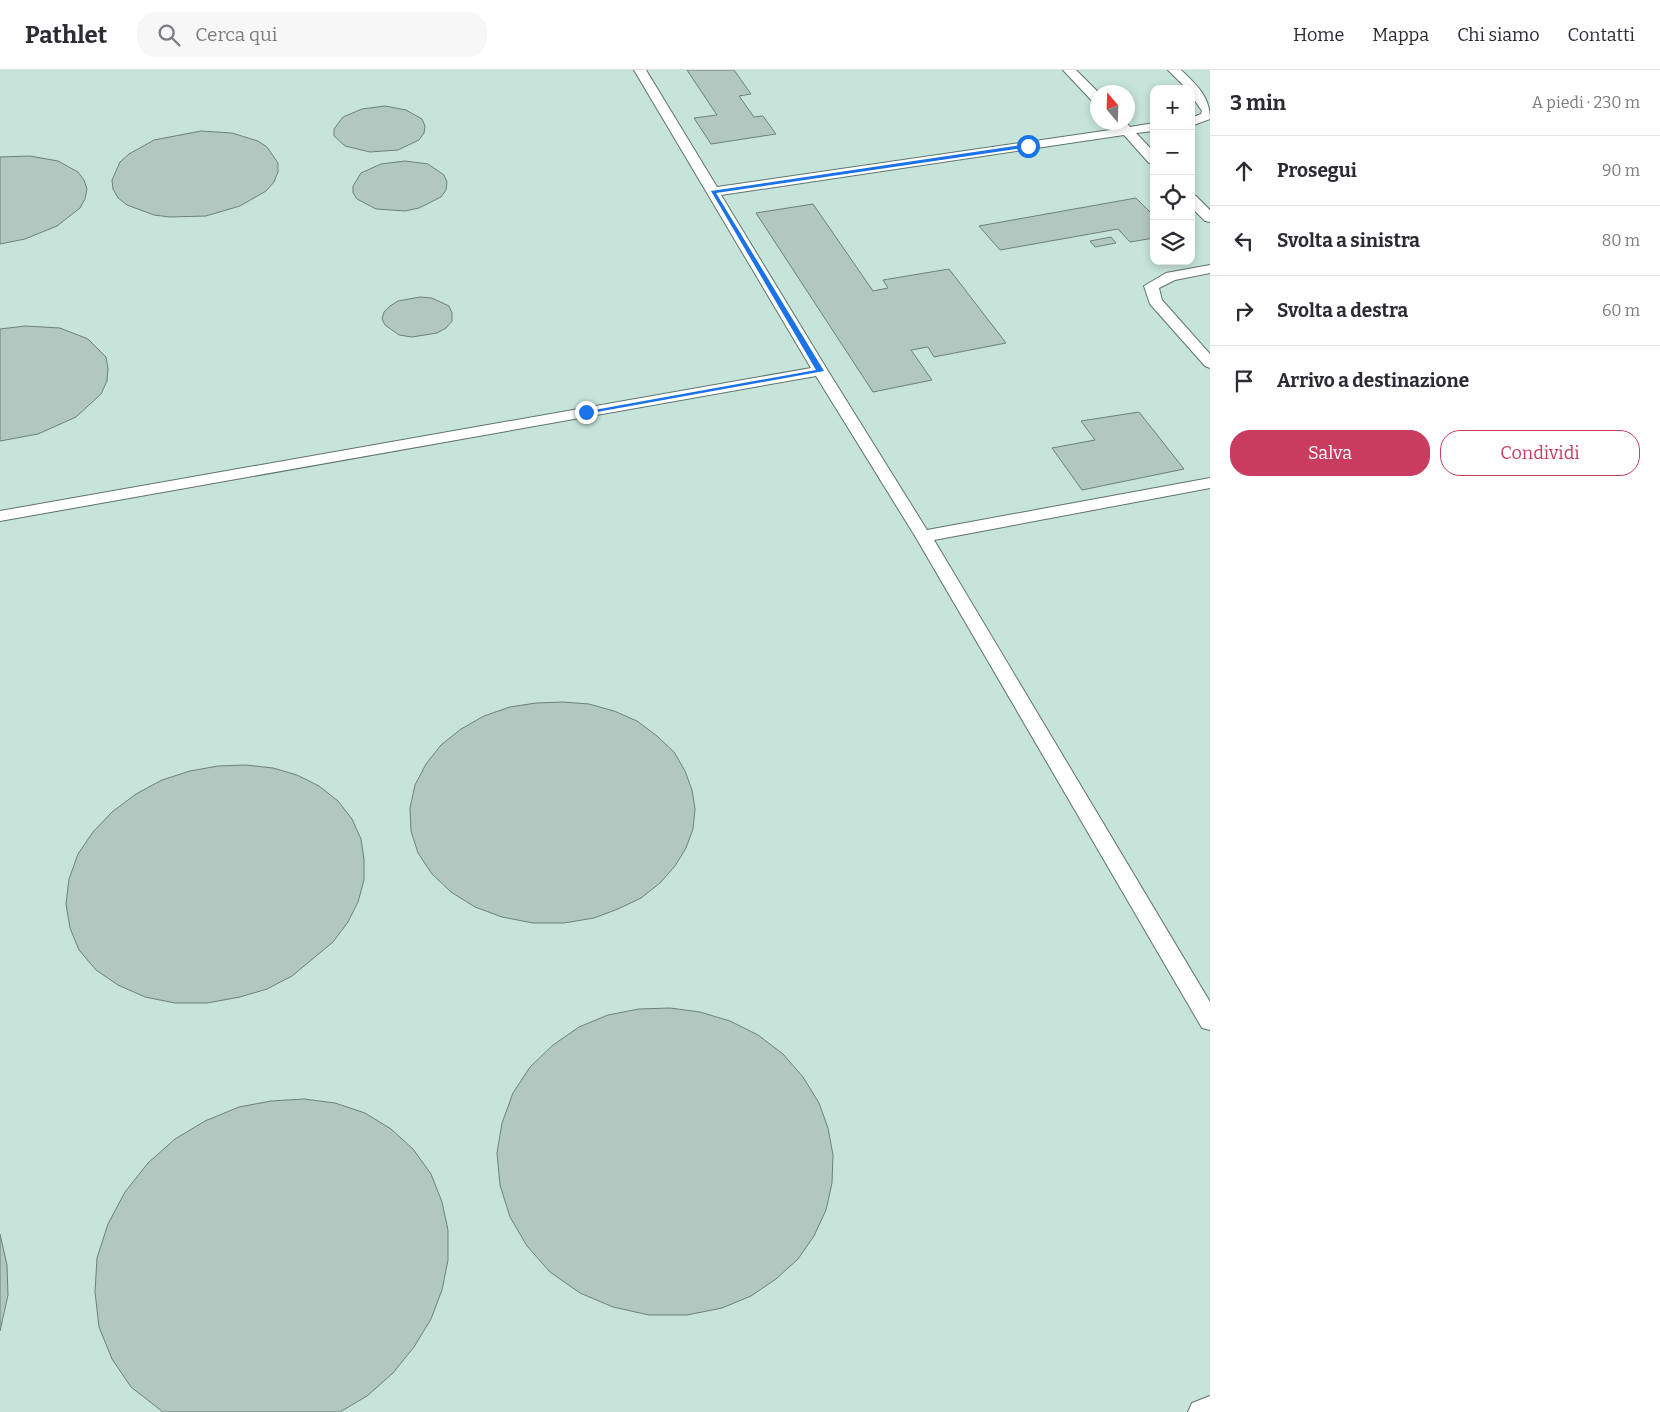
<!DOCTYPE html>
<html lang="it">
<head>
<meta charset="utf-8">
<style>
  :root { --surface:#fff; --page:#f7f7f7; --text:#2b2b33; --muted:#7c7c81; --line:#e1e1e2; --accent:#ca3b60 }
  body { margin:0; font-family:Bitter,serif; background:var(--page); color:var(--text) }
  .controls { position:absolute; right:15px; top:15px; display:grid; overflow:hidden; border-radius:10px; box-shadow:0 2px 8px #0003 }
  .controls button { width:45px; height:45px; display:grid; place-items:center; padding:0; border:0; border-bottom:1px solid var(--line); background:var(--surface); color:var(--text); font:25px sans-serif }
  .compass { position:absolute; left:1090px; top:15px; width:45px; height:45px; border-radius:50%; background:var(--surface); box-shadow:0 2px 8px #0003; rotate:341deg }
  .stop { position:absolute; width:15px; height:15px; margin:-11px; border:4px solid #1a73e8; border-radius:50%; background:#fff }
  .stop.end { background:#1a73e8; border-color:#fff; box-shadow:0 1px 5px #0008 }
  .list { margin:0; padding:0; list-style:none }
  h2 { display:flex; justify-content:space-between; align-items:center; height:65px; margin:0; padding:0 20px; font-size:21px }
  h2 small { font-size:16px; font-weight:400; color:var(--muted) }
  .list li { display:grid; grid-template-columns:32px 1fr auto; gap:15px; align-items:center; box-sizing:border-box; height:70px; padding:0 20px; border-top:1px solid var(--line) }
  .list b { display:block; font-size:19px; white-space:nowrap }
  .list em { font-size:16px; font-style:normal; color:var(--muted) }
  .actions { display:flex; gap:10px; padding:15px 20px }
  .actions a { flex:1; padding:11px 0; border:1px solid var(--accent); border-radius:20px; text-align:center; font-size:18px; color:var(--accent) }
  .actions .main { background:var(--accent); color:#fff }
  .icon { flex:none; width:28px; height:28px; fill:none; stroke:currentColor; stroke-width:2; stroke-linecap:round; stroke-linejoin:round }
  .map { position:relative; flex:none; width:1210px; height:1342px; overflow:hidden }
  header { display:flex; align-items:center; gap:30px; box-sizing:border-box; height:70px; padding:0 25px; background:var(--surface); border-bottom:1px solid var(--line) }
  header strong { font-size:24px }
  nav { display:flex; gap:28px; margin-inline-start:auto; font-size:18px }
  .search { width:350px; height:45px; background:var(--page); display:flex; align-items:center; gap:12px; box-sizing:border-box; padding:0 18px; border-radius:20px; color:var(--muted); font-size:19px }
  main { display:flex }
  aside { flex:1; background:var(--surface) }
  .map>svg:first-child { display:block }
  .built { fill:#c6e4d9; fill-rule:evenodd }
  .building { fill:#b2c7c0; stroke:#6d817a }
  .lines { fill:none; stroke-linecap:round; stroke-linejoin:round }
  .service-casing { stroke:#5f736d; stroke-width:2 }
  .service { fill:#fff; fill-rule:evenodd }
  .route { fill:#1a73e8 }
</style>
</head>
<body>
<header>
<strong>Pathlet</strong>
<div class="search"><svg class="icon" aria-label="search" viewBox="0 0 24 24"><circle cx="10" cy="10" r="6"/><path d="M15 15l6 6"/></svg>Cerca qui</div>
<nav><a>Home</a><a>Mappa</a><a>Chi siamo</a><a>Contatti</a></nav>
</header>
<main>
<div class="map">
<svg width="1210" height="1342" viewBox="0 0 1210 1342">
  <rect width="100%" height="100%" fill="#d7ede5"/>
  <path class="built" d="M0 0H1210V1342H0ZM1154 19H1191V191H1154ZM1098 22H1128V52H1098Z"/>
  <path class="building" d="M687 0H734L751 24 739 26 754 47 763 46 776 64 711 74 694 48 717 45Z
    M385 36 406 40 422 49 425 56 424 63 419 70 398 80 370 82 345 76 334 66V59L343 47 362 39Z
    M201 61 232 63 258 71 267 77 278 93V102L274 112 266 121 240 136 206 146 170 147 154 145 127 135 118 128 113 119 112 110 120 92 129 84 154 70Z
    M30 86 58 91 78 102 84 110 87 119 85 129 80 138 57 156 25 169 0 174V87Z
    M405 91 428 94 444 105 447 112 446 120 441 127 419 138 405 141 376 139 357 129 353 123V116L361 103 381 94Z
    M1136 128 1154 146V168L1130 172 1118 159 1000 180 979 156Z
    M813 134 873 221 888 218 883 210 949 199 1006 273 934 287 928 277 911 280 932 310 873 322 756 143Z
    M1111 167 1116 173 1095 177 1090 171Z
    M420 227 432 228 449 236 452 243V251L446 258 437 263 412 267 399 265 385 255 382 249 384 242 390 236 398 231Z
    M25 256 60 258 88 269 106 287 108 299 107 311 101 324 76 347 38 364 0 371V259Z
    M1139 342 1184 399 1082 420 1052 378 1095 370 1081 351Z
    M563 632 589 634 614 641 637 651 657 666 674 682 685 701 692 720 695 739 693 759 686 778 675 796 660 813 641 828 618 839 594 848 564 853H533L502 847 475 837 451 822 432 804 418 783 411 761 410 738 415 715 426 694 441 675 461 659 484 646 510 637 536 633Z
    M246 695 273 698 297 705 319 716 338 731 352 749 361 769 364 789V810L358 832 348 852 333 872 292 906 267 919 240 927 207 933H175L145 927 118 915 96 900 79 880 70 858 66 834 69 809 78 784 93 762 112 742 136 724 162 710 190 701 218 696Z
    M670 938 700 942 730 951 758 965 783 984 803 1007 819 1033 828 1058 833 1085 832 1113 826 1140 814 1166 798 1189 776 1209 751 1226 722 1238 687 1245H649L613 1237 580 1223 550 1202 527 1176 510 1147 500 1115 497 1083 502 1053 513 1023 530 997 553 975 579 957 608 945 639 939Z
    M304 1029 335 1033 365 1043 391 1059 413 1079 431 1104 442 1132 448 1160V1190L442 1220 431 1249 414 1277 393 1303 367 1326 340 1342H163L131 1317 112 1289 99 1257 95 1222 97 1188 108 1154 125 1122 148 1093 175 1069 205 1051 239 1037 271 1031Z
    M0 1164 7 1195 8 1225 0 1261Z"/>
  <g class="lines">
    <defs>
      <path id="service" d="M634 0H646L717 117 1117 59 1115 55 1116 52H1126L1130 57 1154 53V61L1136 63 1154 82V94L1149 93 1124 65 721 125 828 301 927 460 1210 408V418L934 470 1210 932V960L1202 958 915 466 816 306 0 451V441L811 298Z
        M1063 0H1076L1098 22V34L1094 33Z
        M1168 0H1181C1197 15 1210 27 1210 49L1191 56V48L1201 44 1202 41 1191 25V19H1187Z
        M1191 125 1196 126 1210 140V152L1205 151 1191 137Z
        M1210 195V203L1175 210 1159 218 1162 230 1210 284V298L1205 296 1150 234 1144 216 1166 203Z
        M1210 1326V1342H1188L1192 1333Z"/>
    </defs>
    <use href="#service" class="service-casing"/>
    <use href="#service" class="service"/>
  </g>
  <path class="route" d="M1028 74 1030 77 716 123 824 301 586 344 583 342 816 300 711 121Z"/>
</svg>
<div class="controls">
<button>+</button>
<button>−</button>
<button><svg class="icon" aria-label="locate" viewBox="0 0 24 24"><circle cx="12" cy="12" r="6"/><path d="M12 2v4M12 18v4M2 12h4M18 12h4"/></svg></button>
<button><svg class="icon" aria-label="layers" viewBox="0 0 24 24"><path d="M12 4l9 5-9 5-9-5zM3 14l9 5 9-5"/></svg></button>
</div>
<svg class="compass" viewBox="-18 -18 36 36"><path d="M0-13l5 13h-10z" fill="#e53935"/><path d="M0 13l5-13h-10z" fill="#7c7c81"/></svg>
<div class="stop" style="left:1028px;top:76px"></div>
<div class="stop end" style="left:586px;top:342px"></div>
</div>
<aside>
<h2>3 min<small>A piedi · 230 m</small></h2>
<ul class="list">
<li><svg class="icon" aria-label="ahead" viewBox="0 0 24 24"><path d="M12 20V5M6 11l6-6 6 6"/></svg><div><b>Prosegui</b></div><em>90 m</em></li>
<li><svg class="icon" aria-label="left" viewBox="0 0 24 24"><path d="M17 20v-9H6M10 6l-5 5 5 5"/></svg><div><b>Svolta a sinistra</b></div><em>80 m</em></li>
<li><svg class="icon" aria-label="right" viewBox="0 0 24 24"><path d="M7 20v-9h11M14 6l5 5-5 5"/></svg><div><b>Svolta a destra</b></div><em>60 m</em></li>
<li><svg class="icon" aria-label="arrive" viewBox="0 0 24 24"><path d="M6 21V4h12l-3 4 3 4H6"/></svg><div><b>Arrivo a destinazione</b></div></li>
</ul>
<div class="actions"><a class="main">Salva</a><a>Condividi</a></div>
</aside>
</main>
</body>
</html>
